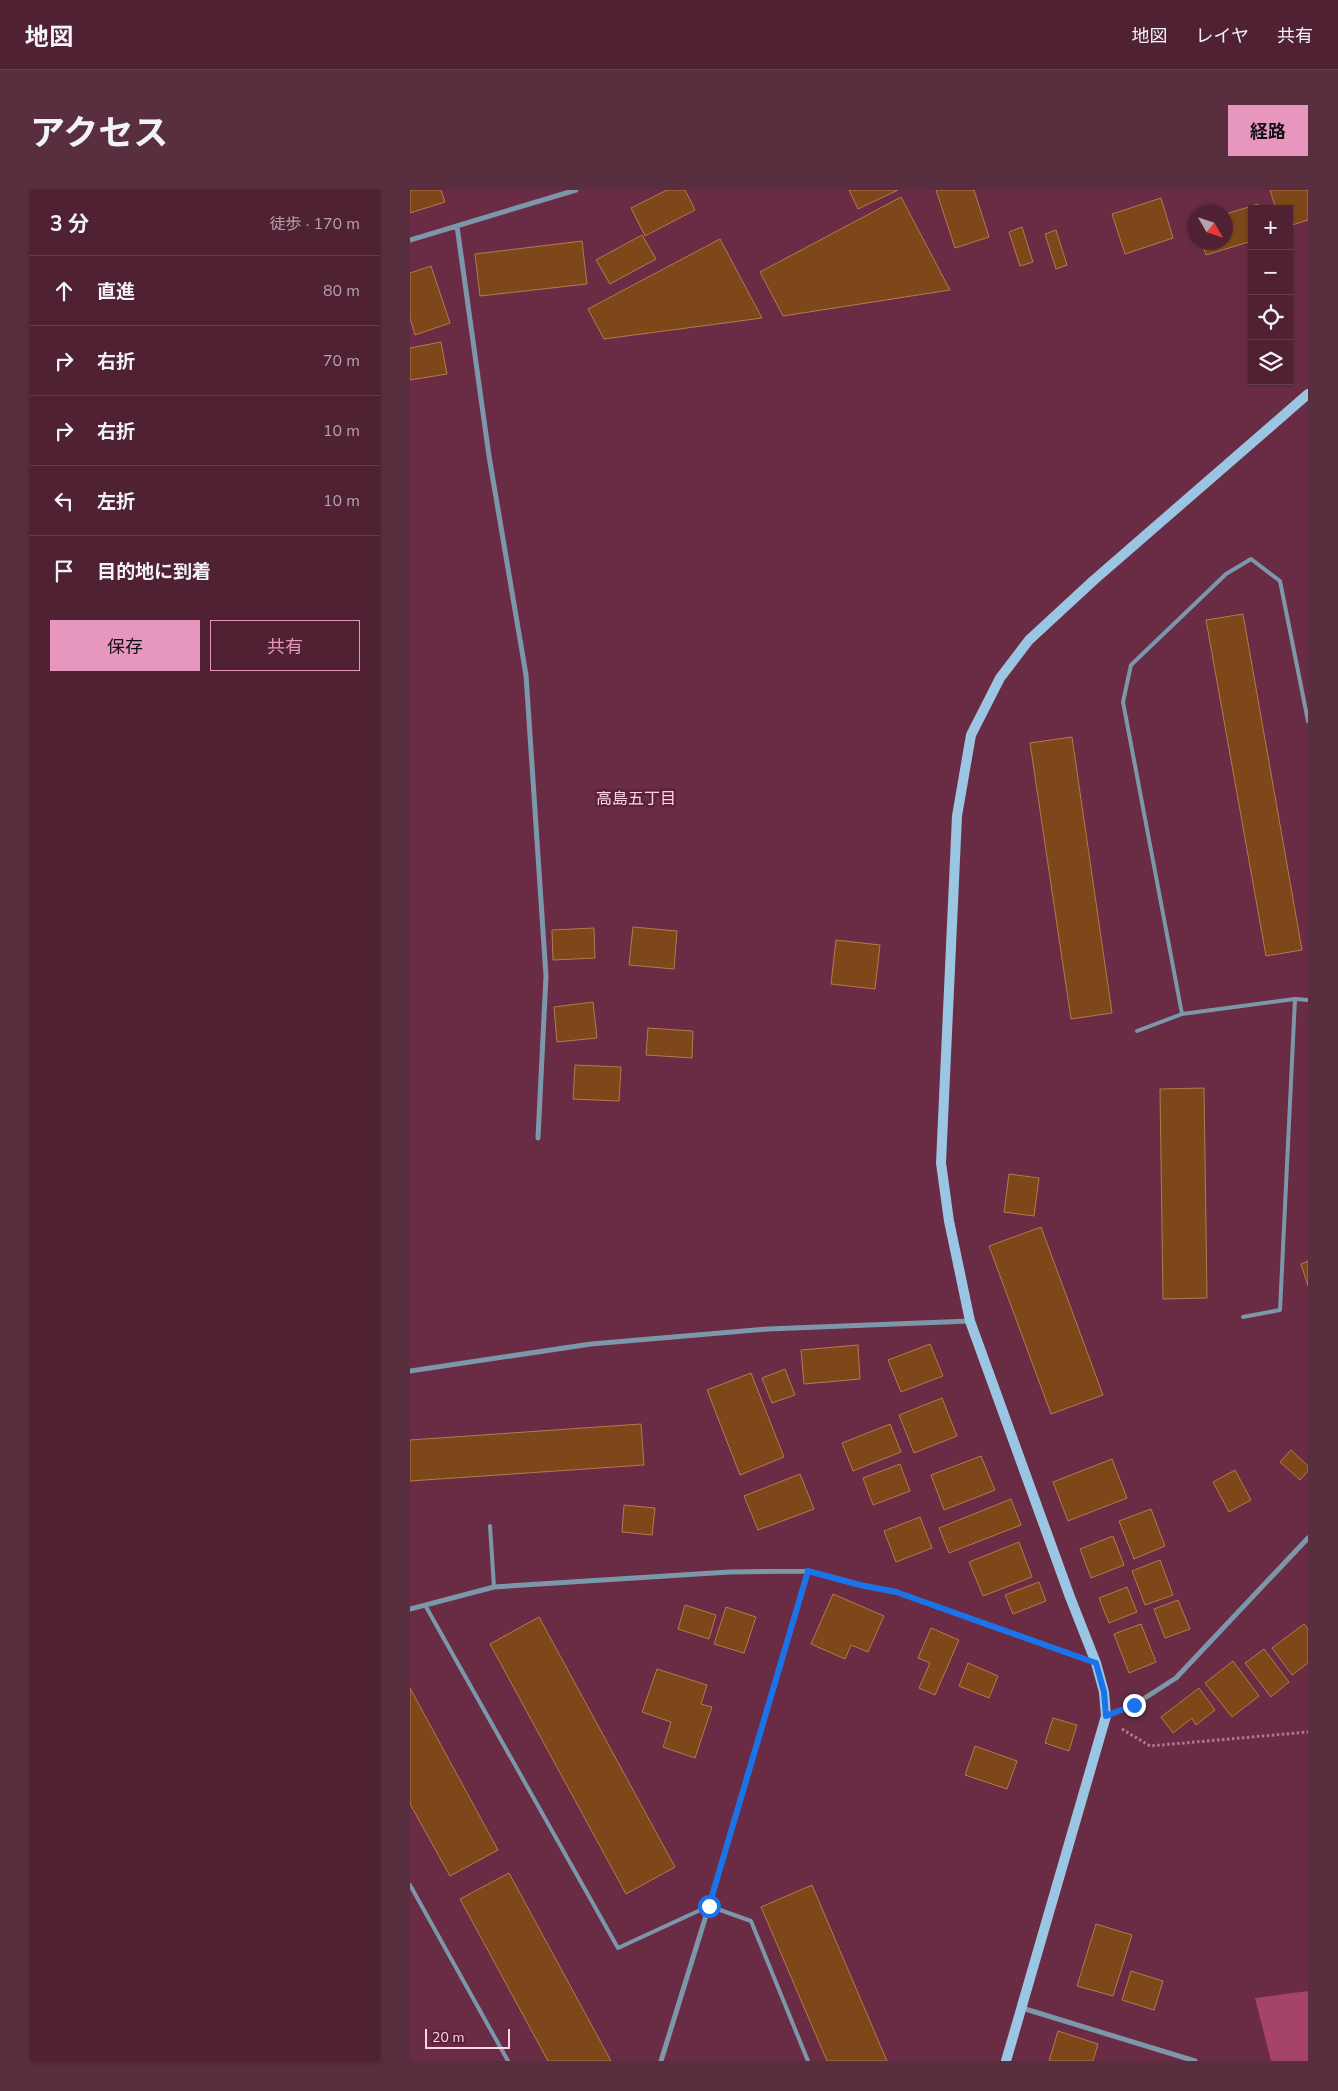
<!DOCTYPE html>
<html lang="ja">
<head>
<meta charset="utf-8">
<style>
  :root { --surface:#4f2133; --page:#592e3f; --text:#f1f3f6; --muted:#b3a3ac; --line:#663e4e; --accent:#e797bd }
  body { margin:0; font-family:"Nunito Sans","Noto Sans JP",sans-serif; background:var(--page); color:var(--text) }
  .controls { position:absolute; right:15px; top:15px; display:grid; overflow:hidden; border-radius:0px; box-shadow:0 1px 4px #0004 }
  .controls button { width:45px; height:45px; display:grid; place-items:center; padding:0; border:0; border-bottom:1px solid var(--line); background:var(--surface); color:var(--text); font:25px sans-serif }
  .compass { position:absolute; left:778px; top:15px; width:45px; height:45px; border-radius:50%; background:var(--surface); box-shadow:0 1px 4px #0004; rotate:129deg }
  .scale { position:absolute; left:15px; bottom:12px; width:85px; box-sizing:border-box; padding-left:5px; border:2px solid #fcd6e2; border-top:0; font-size:14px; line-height:18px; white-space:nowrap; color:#fcd6e2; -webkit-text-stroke:4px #5d213a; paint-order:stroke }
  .stop { position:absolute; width:15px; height:15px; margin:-11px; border:4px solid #1a73e8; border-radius:50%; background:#fff }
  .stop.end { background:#1a73e8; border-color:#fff; box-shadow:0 1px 5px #0008 }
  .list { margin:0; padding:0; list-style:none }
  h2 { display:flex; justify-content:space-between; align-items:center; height:65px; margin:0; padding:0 20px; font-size:21px }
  h2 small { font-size:16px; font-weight:400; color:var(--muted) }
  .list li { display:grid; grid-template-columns:32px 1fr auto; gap:15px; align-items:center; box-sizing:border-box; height:70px; padding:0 20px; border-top:1px solid var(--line) }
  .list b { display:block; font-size:19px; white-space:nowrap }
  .list em { font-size:16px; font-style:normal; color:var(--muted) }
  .actions { display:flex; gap:10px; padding:15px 20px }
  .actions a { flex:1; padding:11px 0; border:1px solid var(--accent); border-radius:0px; text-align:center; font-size:18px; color:var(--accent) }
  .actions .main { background:var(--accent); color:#111 }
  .icon { flex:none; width:28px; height:28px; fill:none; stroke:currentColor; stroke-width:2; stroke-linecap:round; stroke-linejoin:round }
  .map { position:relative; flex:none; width:898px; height:1871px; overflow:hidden; border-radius:0px }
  header { display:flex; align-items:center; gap:30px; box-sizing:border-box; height:70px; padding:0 25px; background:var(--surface); border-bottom:1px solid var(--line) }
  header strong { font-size:24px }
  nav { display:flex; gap:28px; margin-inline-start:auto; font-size:18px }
  .intro { display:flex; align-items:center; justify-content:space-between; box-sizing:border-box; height:120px; padding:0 30px }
  h1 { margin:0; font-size:35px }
  .button { padding:12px 22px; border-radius:0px; background:var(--accent); color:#111; font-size:18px; font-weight:700 }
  main { display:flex; gap:30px; padding:0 30px }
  aside { flex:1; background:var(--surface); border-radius:0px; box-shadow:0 1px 4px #0004 }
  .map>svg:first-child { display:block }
  .green { fill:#a5436b }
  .building { fill:#7d4719; stroke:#b37a50 }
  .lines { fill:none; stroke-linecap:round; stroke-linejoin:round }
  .path { stroke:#ac7a8c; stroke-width:3; stroke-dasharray:2.5 2.5; stroke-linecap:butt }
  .lane { stroke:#7c97a9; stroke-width:4 }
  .street { stroke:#7c97a9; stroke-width:5 }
  .secondary { stroke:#9ac6e3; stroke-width:10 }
  .route { stroke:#1a73e8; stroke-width:6 }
  .labels { text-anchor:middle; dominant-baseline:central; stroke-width:5; stroke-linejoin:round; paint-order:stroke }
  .neighbourhood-label { font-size:16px; fill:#fcd6e2; stroke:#5d213a }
</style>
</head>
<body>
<header>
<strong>地図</strong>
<nav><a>地図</a><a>レイヤ</a><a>共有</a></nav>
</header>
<div class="intro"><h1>アクセス</h1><a class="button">経路</a></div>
<main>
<aside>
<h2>3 分<small>徒歩 · 170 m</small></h2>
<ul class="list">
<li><svg class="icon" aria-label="ahead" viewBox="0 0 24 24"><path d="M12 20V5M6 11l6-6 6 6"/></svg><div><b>直進</b></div><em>80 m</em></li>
<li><svg class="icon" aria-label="right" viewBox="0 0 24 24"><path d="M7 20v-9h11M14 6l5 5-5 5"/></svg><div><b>右折</b></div><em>70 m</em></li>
<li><svg class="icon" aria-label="right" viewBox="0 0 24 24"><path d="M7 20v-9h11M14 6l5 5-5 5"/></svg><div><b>右折</b></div><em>10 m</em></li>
<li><svg class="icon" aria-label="left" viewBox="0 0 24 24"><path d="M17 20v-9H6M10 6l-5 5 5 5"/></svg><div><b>左折</b></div><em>10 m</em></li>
<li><svg class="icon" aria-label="arrive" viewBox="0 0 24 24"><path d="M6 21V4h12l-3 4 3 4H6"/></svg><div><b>目的地に到着</b></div></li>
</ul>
<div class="actions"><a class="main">保存</a><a>共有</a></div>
</aside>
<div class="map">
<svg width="898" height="1871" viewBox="0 0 898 1871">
  <rect width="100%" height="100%" fill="#692c44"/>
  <path class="green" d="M898 1801V1871H861L845 1808Z"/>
  <path class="building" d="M0 0H31L35 12 0 23Z
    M257 0H275L285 20 235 46 221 18Z
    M439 0H488L448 19Z
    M526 0H564L579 47 545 58Z
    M860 0H898V30L879 36V19H866Z
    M491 7 540 100 373 126 350 82Z
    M751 8 763 48 715 64 702 24Z
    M848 14 850 19H842V51L796 65 792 52H816V24Z
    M612 37 623 72 610 76 599 42Z
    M646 40 657 75 646 79 635 44Z
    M232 45 246 69 200 94 186 70Z
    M310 49 352 128 194 149 178 119Z
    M172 51 177 94 70 106 65 64Z
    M21 76 40 133 5 145 0 128V83Z
    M31 152 37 184 0 190V158Z
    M833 424 892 760 856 766 796 430Z
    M662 547 702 823 661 829 620 553Z
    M223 737 267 741 264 779 219 775Z
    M184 738 185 768 143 770 142 740Z
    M426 750 470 755 465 799 421 794Z
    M183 812 187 848 147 852 144 817Z
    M238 838 283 841 282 868 236 865Z
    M165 875 211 877 209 911 163 909Z
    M794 898 797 1108 753 1109 750 899Z
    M599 984 629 988 624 1026 594 1022Z
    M631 1037 693 1205 641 1224 579 1056Z
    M898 1071V1096L891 1074Z
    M520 1154 533 1186 491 1202 478 1170Z
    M448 1155 450 1189 394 1194 391 1160Z
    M375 1179 385 1205 362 1213 352 1188Z
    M341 1183 374 1267 330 1285 297 1200Z
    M532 1208 547 1246 504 1263 489 1225Z
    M231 1234 234 1275 0 1291V1250Z
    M480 1234 491 1262 443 1281 432 1253Z
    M881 1260 898 1276V1281L890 1290 870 1272Z
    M571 1266 585 1300 534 1320 521 1285Z
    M702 1269 717 1308 658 1331 643 1292Z
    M490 1274 500 1301 463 1315 453 1288Z
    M825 1280 841 1310 819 1322 803 1292Z
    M390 1284 404 1319 348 1340 334 1306Z
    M601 1309 611 1335 539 1363 529 1338Z
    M214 1315 245 1318 242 1345 212 1342Z
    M741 1319 755 1356 724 1369 709 1331Z
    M510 1327 522 1358 486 1372 474 1341Z
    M703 1346 714 1375 681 1388 670 1359Z
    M609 1352 622 1387 573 1406 559 1372Z
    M750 1370 763 1405 735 1415 722 1381Z
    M629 1392 636 1411 603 1424 595 1405Z
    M717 1397 727 1422 699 1433 689 1408Z
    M423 1404 474 1426 458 1462 441 1455 435 1469 401 1454Z
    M768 1410 780 1439 755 1448 744 1419Z
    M275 1415 306 1425 299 1449 268 1439Z
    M316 1417 346 1427 334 1463 304 1454Z
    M129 1427 265 1677 216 1704 80 1454Z
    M731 1434 746 1472 719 1483 704 1444Z
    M894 1434 898 1439V1473L882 1485 862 1458Z
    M521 1438 549 1450 525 1505 509 1498 520 1473 508 1468Z
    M854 1459 879 1492 861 1507 835 1473Z
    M823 1471 849 1506 822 1527 795 1493Z
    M558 1473 588 1486 579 1508 549 1496Z
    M247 1479 297 1495 291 1514 302 1517 285 1568 253 1557 261 1532 232 1522Z
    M0 1498 88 1660 40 1686 0 1614Z
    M789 1498 805 1520 786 1535 782 1528 763 1543 751 1527Z
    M643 1528 667 1535 659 1561 635 1553Z
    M565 1556 607 1571 597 1599 555 1585Z
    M99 1683 201 1871H138L50 1709Z
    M402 1695 477 1871H417L351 1717Z
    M686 1734 722 1745 703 1806 667 1796Z
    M721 1781 753 1791 744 1820 712 1810Z
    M648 1841 688 1854 683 1871H639Z"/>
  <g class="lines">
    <path class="path" d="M712 1539 740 1556 898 1542"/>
    <path class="lane" d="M772 824 713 512 721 475 816 384 841 369 870 391 898 531
      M727 841 772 824 885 809 898 810
      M833 1127 870 1120 885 809
      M80 1336 84 1397
      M15 1415 208 1758 299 1716 341 1731 398 1871
      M0 1695 98 1871"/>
    <path class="street" d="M47 36 79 266 116 485 136 786 128 948
      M0 50 166 0
      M0 1181 181 1154 358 1139 560 1131
      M0 1419 84 1397 319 1382 398 1381 450 1395 486 1402 686 1473
      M696 1526 724 1515 766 1488 898 1348
      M612 1818 785 1871
      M251 1871 299 1716 398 1381"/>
    <path class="secondary" d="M596 1871 696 1526 694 1502 686 1473 660 1407 560 1131 539 1031 531 973 547 626 561 545 590 488 619 450 684 390 898 204"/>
  </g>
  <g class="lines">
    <path class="route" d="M299 1716 398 1381 450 1395 486 1402 686 1473 694 1502 696 1526 724 1515"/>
  </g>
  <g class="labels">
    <g class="neighbourhood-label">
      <text x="226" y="609">高島五丁目</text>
    </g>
  </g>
</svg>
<div class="controls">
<button>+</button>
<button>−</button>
<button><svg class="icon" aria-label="locate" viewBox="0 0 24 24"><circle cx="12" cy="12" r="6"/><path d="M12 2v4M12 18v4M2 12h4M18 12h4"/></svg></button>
<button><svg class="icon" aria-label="layers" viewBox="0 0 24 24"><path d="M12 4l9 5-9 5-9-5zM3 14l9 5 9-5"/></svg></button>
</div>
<svg class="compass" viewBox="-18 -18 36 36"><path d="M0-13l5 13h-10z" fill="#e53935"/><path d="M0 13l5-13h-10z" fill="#b3a3ac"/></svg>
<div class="scale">20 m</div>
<div class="stop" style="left:299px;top:1716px"></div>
<div class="stop end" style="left:724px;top:1515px"></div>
</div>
</main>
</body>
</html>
